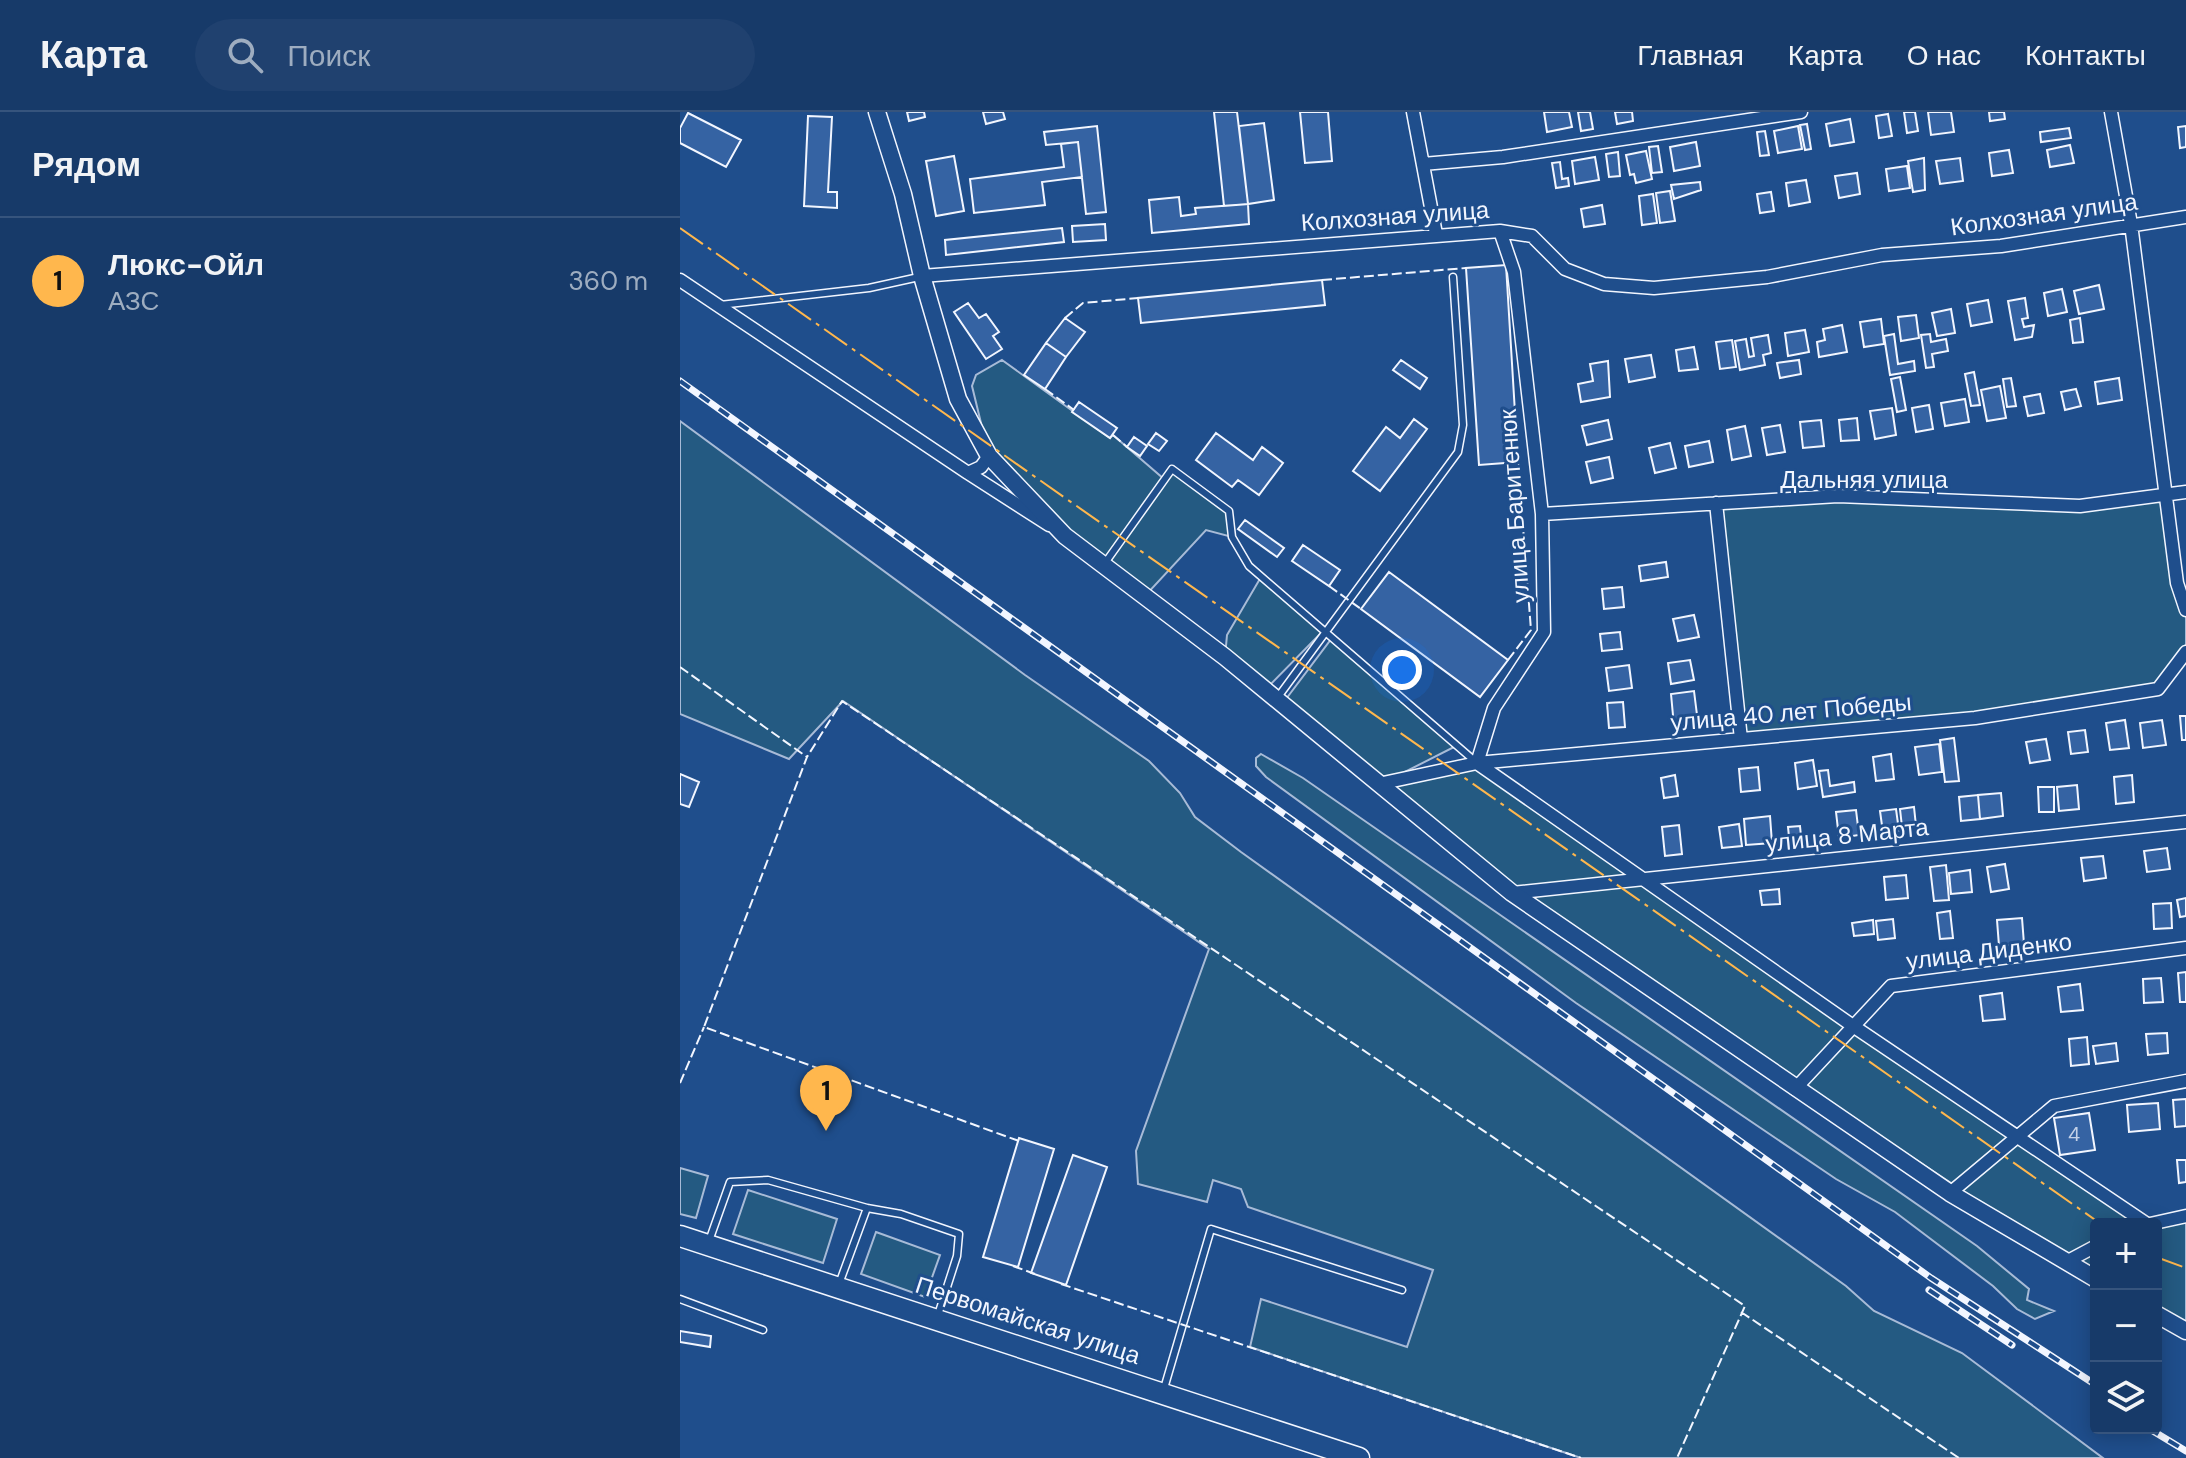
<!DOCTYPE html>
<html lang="ru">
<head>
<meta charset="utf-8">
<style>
  :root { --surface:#173a69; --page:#20416f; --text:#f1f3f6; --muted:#9eadc0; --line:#36547d; --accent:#ffb74d }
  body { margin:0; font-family:"DM Sans",sans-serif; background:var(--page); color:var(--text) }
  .controls { position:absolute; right:24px; bottom:24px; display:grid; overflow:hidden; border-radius:8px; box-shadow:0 4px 20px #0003 }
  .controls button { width:72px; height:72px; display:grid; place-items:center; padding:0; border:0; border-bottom:2px solid var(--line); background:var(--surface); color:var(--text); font:40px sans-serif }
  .you { position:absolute; left:722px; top:558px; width:28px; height:28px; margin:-20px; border:6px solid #fff; border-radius:50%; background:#1a73e8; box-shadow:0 0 0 12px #1a73e833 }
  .badge { display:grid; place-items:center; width:52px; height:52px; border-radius:50%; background:var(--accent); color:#111; font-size:26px; font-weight:700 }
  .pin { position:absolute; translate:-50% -66px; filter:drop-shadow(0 2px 4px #0008) }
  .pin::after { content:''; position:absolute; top:42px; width:28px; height:24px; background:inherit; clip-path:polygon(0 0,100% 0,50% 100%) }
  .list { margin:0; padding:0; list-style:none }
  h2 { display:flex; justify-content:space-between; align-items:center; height:104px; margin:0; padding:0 32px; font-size:34px }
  h2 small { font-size:26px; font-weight:400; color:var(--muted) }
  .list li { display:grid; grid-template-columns:52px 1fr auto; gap:24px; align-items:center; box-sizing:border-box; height:128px; padding:0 32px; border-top:2px solid var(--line) }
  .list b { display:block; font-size:30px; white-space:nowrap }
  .list p { margin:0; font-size:26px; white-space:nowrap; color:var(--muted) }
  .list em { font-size:26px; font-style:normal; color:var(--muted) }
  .icon { flex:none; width:44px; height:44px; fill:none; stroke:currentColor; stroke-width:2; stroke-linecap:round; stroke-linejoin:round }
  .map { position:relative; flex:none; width:1506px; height:1346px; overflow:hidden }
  header { display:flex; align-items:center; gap:48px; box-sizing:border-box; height:112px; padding:0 40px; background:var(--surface); border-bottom:2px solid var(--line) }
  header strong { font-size:38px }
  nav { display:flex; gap:44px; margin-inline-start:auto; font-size:28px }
  .search { width:560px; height:72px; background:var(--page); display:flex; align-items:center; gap:20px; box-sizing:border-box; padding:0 28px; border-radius:44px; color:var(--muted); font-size:30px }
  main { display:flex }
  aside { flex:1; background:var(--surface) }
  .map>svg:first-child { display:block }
  .green { fill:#245a82; stroke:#a8bbd7; stroke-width:2 }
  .building { fill:#3563a3; stroke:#f2f6ff; stroke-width:2 }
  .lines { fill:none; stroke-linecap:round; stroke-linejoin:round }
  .service-casing { stroke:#f2f6ff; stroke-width:9 }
  .minor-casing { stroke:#f2f6ff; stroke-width:15 }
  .tertiary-casing { stroke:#f2f6ff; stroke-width:19 }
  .primary-casing { stroke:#f2f6ff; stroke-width:23 }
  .service { stroke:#1f4e8c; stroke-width:6 }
  .minor { stroke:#1f4e8c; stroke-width:12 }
  .tertiary { stroke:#1f4e8c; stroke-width:16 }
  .primary { stroke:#1f4e8c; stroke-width:20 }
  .rail-casing { stroke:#f2f6ff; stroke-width:7 }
  .rail { stroke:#1f4e8c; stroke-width:4; stroke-dasharray:12; stroke-linecap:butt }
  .fence { stroke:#f2f6ff; stroke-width:2; stroke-dasharray:10 4; stroke-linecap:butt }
  .power { stroke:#ffb74d; stroke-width:2; stroke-dasharray:28 6 4 6; stroke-linecap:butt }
  .labels { text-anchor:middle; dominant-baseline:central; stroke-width:6; stroke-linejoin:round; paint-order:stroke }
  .number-label { font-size:20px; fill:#c3d1e8 }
  .street-label { font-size:24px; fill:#f2f6ff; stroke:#1f4e8c }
</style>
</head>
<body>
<header>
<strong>Карта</strong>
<div class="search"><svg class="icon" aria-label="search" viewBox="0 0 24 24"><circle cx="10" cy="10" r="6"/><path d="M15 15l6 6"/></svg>Поиск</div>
<nav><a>Главная</a><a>Карта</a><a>О нас</a><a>Контакты</a></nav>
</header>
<main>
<aside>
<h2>Рядом<small></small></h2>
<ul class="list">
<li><span class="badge">1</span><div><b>Люкс-Ойл</b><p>АЗС</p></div><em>360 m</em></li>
</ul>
</aside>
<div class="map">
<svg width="1506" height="1346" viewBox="0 0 1506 1346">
  <rect width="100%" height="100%" fill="#1f4e8c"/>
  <path class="green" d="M322 248 430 326 433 323 484 367 492 357 549 399 552 425 526 418 465 484 385 424 309 344 292 274 296 263Z
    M0 309 345 563 469 649 500 681 515 705 561 740 1166 1174 1194 1199 1282 1241 1423 1346H901L570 1235 581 1187 727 1235 753 1158 568 1095 561 1077 533 1068 527 1090 458 1072 456 1039 529 837 163 589 109 647 0 602Z
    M1486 382 1506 498V540L1478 577 1295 606 1061 627 1036 391 1158 384 1400 394Z
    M581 465 643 519 586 577 545 545 547 523Z
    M652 526 778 633 707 669 797 651 1467 1112H1416V1167L832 781 603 591Z
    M581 642 623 666 1297 1134 1349 1177 1347 1188 1374 1199 1355 1207 1337 1197 1313 1174 1215 1100 1156 1067 896 891 586 665 576 654V646Z
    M0 1056 28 1064 16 1106 0 1102Z
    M68 1078 157 1107 143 1151 53 1122Z
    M1506 1104V1219L1476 1201V1112Z
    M196 1120 260 1143 245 1185 181 1162Z"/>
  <path class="building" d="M227 0H244L245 5 229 9Z
    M303 0H323L325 7 306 12Z
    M534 0H557L568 92 544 94Z
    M620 0H648L652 49 625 51Z
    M864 0H889L892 15 867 20Z
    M898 0H910L913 17 901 19Z
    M935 0H952L953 9 937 12Z
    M1224 0H1235L1238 19 1227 21Z
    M1248 0H1271L1274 20 1251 23Z
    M1309 0H1324L1325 7 1310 9Z
    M8 1 61 28 46 55 0 31V16Z
    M1208 2 1212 24 1199 26 1196 4Z
    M128 4 152 5 148 80H157V96L124 94Z
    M1170 7 1174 30 1150 34 1146 12Z
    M584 11 594 88 568 92 559 14Z
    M1127 12 1131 37 1125 38 1120 13Z
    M417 14 426 100 406 102 398 30 366 33 364 20Z
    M1118 14 1122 37 1098 41 1094 19Z
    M1506 14V35L1500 36 1498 15Z
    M1389 16 1391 26 1361 30 1360 20Z
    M1085 19 1089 43 1080 44 1077 20Z
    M398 30 402 65 362 70 365 93 294 101 290 67 384 55 381 32Z
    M1016 30 1020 54 994 59 990 35Z
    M1390 33 1394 51 1370 55 1367 38Z
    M978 34 982 60 972 61 969 35Z
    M1329 38 1333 61 1312 64 1309 41Z
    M966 39 972 67 956 71 954 62 950 63 946 43Z
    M938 40 940 64 929 65 926 42Z
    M274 44 284 99 256 104 246 49Z
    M915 45 919 68 895 72 892 49Z
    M1244 46 1245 78 1233 80 1228 49Z
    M1280 46 1283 69 1260 72 1256 49Z
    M880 50 882 67 888 66 889 74 876 76 872 51Z
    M1227 54 1230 76 1209 79 1206 57Z
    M1177 61 1180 82 1159 86 1155 64Z
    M1126 68 1130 90 1109 94 1106 71Z
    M1020 70 1021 78 994 87 991 73Z
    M990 79 995 109 980 111 976 81Z
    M1091 80 1094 99 1080 101 1077 82Z
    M973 82 977 111 962 113 959 84Z
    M499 85 501 104 516 102 515 96 568 92 569 112 472 121 469 88Z
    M922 93 925 112 904 115 901 97Z
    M425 112 426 128 393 130 392 114Z
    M382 116 384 130 266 143 265 128Z
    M826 153 838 350 799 353 786 156Z
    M642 168 645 193 461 211 458 186Z
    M1419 173 1424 197 1399 202 1394 179Z
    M1382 177 1387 200 1368 204 1364 181Z
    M1345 186 1348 206 1342 207 1344 215 1354 213 1352 225 1335 228 1328 189Z
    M1308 188 1312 210 1291 214 1287 192Z
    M288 191 299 206 306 202 319 220 313 224 322 237 306 247 274 200Z
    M1271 197 1275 221 1257 224 1252 201Z
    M1236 203 1239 226 1221 229 1218 205Z
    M385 206 405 220 386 245 366 231Z
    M1400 206 1403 230 1393 231 1390 208Z
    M1201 207 1204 232 1184 235 1180 210Z
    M1162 213 1167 240 1139 245 1137 230 1145 228 1143 217Z
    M1125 218 1129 240 1108 244 1105 221Z
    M1214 222 1218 252 1234 249 1235 259 1210 263 1204 224Z
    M1250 222 1251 230 1266 227 1268 239 1252 242 1254 255 1246 256 1241 223Z
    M1088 223 1091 241 1083 243 1085 253 1060 258 1055 229 1066 227 1069 245 1074 244 1071 226Z
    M1052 228 1056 255 1040 257 1036 230Z
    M366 231 386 245 365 277 344 263Z
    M1014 235 1018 257 999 259 996 238Z
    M971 243 975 265 949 270 945 247Z
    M721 248 747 266 740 277 713 258Z
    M1119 248 1121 262 1100 266 1097 251Z
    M928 249 930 285 901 290 898 272 913 269 910 252Z
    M1294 260 1300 293 1291 294 1285 262Z
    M1220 265 1226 298 1217 300 1211 267Z
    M1331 266 1336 294 1327 295 1323 267Z
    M1439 266 1442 288 1418 292 1415 270Z
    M1320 274 1326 306 1307 309 1301 278Z
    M1396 277 1401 294 1385 298 1381 280Z
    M1360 282 1364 301 1348 304 1344 285Z
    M1285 287 1289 310 1265 314 1261 291Z
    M399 290 437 316 430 326 392 300Z
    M1249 293 1253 317 1236 320 1232 296Z
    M1212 296 1216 323 1195 327 1190 299Z
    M1177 306 1179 328 1161 329 1159 308Z
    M734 307 747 317 700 379 673 359 706 315 720 326Z
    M928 308 932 327 907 333 902 314Z
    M1141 308 1144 334 1123 336 1120 310Z
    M1100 313 1105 340 1087 343 1082 316Z
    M1065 314 1071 344 1052 348 1047 318Z
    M476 321 487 329 479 339 468 332Z
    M536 321 573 348 582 335 603 351 579 383 558 368 552 375 516 348Z
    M454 325 467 334 460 344 447 335Z
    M1029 329 1033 350 1009 355 1005 334Z
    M990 331 996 356 975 361 969 336Z
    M929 345 933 366 911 371 906 350Z
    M565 408 604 436 597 445 558 417Z
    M623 433 660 458 649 474 612 449Z
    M986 450 988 465 961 469 959 454Z
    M709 460 828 548 800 585 681 497Z
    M942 475 944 495 924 497 922 477Z
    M1014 503 1019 525 998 529 993 507Z
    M940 520 942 537 922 539 920 522Z
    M1010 548 1014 568 991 572 988 551Z
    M949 553 952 576 929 579 926 556Z
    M1014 579 1018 611 994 614 991 582Z
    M943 590 945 615 929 616 927 591Z
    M1500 604H1506V628H1502Z
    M1445 608 1449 636 1430 638 1426 611Z
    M1482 608 1486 633 1463 636 1460 611Z
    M1405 618 1408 640 1391 642 1388 620Z
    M1274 626 1279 669 1265 670 1260 628Z
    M1366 627 1370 648 1350 651 1346 630Z
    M1259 632 1262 660 1239 663 1235 635Z
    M1211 642 1214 667 1196 669 1193 645Z
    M1133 648 1137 674 1118 677 1115 651Z
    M1078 655 1080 678 1061 680 1059 657Z
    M1148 658 1150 674 1174 670 1175 680 1143 685 1139 659Z
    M0 662 19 670 9 695 0 692Z
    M995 663 998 684 984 686 981 666Z
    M1452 663 1454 690 1436 692 1434 665Z
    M1397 673 1399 697 1379 699 1377 675Z
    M1358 675H1374V700H1359Z
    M1321 681 1323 704 1300 707 1298 683Z
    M1298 683 1300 707 1281 709 1279 685Z
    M1234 695 1236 714 1222 715 1220 697Z
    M1216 697 1219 719 1203 721 1200 699Z
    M1176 698 1179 723 1159 726 1156 700Z
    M1090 704 1092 731 1066 733 1064 707Z
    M1059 712 1062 734 1042 736 1039 715Z
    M999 713 1002 742 985 744 982 715Z
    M1120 714 1122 734 1110 735 1108 715Z
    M1487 736 1490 757 1467 760 1464 739Z
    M1423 744 1426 766 1404 769 1401 746Z
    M1325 752 1329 777 1311 780 1307 755Z
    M1266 753 1269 788 1254 789 1250 755Z
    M1290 758 1292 780 1271 782 1269 761Z
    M1226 763 1228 786 1206 788 1204 765Z
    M1099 777 1100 792 1082 793 1080 779Z
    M1506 786V804L1500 805 1497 788Z
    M1491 791 1492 816 1474 817 1473 792Z
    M1270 799 1273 826 1260 827 1257 801Z
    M1342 806 1344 832 1319 834 1317 808Z
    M1213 807 1215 826 1198 828 1196 809Z
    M1193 808 1194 822 1174 824 1172 811Z
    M1506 860V890H1500L1498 861Z
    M1481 866 1483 890 1464 891 1463 867Z
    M1400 872 1403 898 1381 900 1378 875Z
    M1322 881 1325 907 1303 909 1300 884Z
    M1487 921 1488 941 1468 943 1466 922Z
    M1407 925 1409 952 1391 954 1389 927Z
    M1436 931 1438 949 1416 952 1413 934Z
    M1506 987V1014L1495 1015 1493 988Z
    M1478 991 1480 1017 1449 1020 1447 993Z
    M1409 1001 1415 1038 1380 1043 1374 1006Z
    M339 1026 374 1037 338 1155 303 1145Z
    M393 1043 427 1055 386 1173 351 1161Z
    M1497 1048H1506V1070L1499 1071Z
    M0 1219 31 1224 30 1235 0 1230Z"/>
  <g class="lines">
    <defs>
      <path id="service" d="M40 193 189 176 239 165
        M425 451 492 357 549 399 552 425 569 454 797 651
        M598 585 778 340 783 313 773 165
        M187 1096 221 1102 279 1122 277 1144 258 1203
        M29 1129 50 1070 88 1068 187 1096 159 1172
        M0 1187 83 1218
        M483 1280 531 1117 722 1178"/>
      <path id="minor" d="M733 0 756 122
        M1431 0 1451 112 1497 471 1506 498
        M743 52 823 45 1121 0
        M820 119 834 160 862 402 864 520 814 596 797 651 1173 914 1467 1112
        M242 164 820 119 852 124 885 157 924 172 974 176 1087 165 1202 143 1321 134 1506 105
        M0 168 288 361 301 355 309 344
        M288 361 369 413
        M1036 391 1061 627
        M862 402 1158 384 1400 394 1506 380
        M703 671 797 651 1295 606 1478 577 1506 540
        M832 781 1506 710
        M1115 977 1211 874 1506 836
        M1270 1081 1374 994 1506 969
        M1470 1112 1506 1104
        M1386 1150 1416 1134"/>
      <path id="tertiary" d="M197 0 223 82 242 164 278 287 309 344 385 424 545 545 832 781 1270 1081 1416 1167
        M1476 1202 1506 1219"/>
      <path id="primary" d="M0 1124 679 1346"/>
    </defs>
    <use href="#service" class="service-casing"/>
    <use href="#minor" class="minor-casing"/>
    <use href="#tertiary" class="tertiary-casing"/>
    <use href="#primary" class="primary-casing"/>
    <use href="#service" class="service"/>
    <use href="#minor" class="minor"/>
    <use href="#tertiary" class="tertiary"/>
    <use href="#primary" class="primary"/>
    <defs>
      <path id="rail" d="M0 269 1251 1166 1416 1273
        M1249 1178 1332 1233
        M1468 1316 1506 1339"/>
    </defs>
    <use href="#rail" class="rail-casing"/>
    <use href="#rail" class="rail"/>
    <path class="fence" d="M642 168 786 156
      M385 206 403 191 458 186
      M365 277 394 298
      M433 323 447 335
      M649 474 681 497
      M828 548 851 518 838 350
      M0 555 127 645
      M0 971 24 915
      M339 1029 24 915 127 645 162 589 1065 1194 997 1346
      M333 1154 355 1162
      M381 1172 901 1346
      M1061 1200 1279 1346"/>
    <path class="power" d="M0 116 1421 1112
      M1476 1145 1506 1156"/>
  </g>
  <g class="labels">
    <g class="number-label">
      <text x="1394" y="1022">4</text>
    </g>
    <g class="street-label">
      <text transform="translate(1364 102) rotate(-8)">Колхозная улица</text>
      <text transform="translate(715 104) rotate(-4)">Колхозная улица</text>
      <text x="1184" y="367">Дальняя улица</text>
      <text transform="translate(834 394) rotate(-94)">улица Баритенюк</text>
      <text transform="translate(1111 600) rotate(-5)">улица 40 лет Победы</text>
      <text transform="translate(1167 723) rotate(-6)">улица 8 Марта</text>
      <text transform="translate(1309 839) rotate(-7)">улица Диденко</text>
      <text transform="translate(348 1208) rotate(18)">Первомайская улица</text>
    </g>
  </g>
</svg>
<div class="controls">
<button>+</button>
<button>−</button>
<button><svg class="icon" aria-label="layers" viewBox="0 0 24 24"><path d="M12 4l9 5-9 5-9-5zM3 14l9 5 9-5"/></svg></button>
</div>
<div class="you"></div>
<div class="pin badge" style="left:146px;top:1019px">1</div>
</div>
</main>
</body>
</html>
